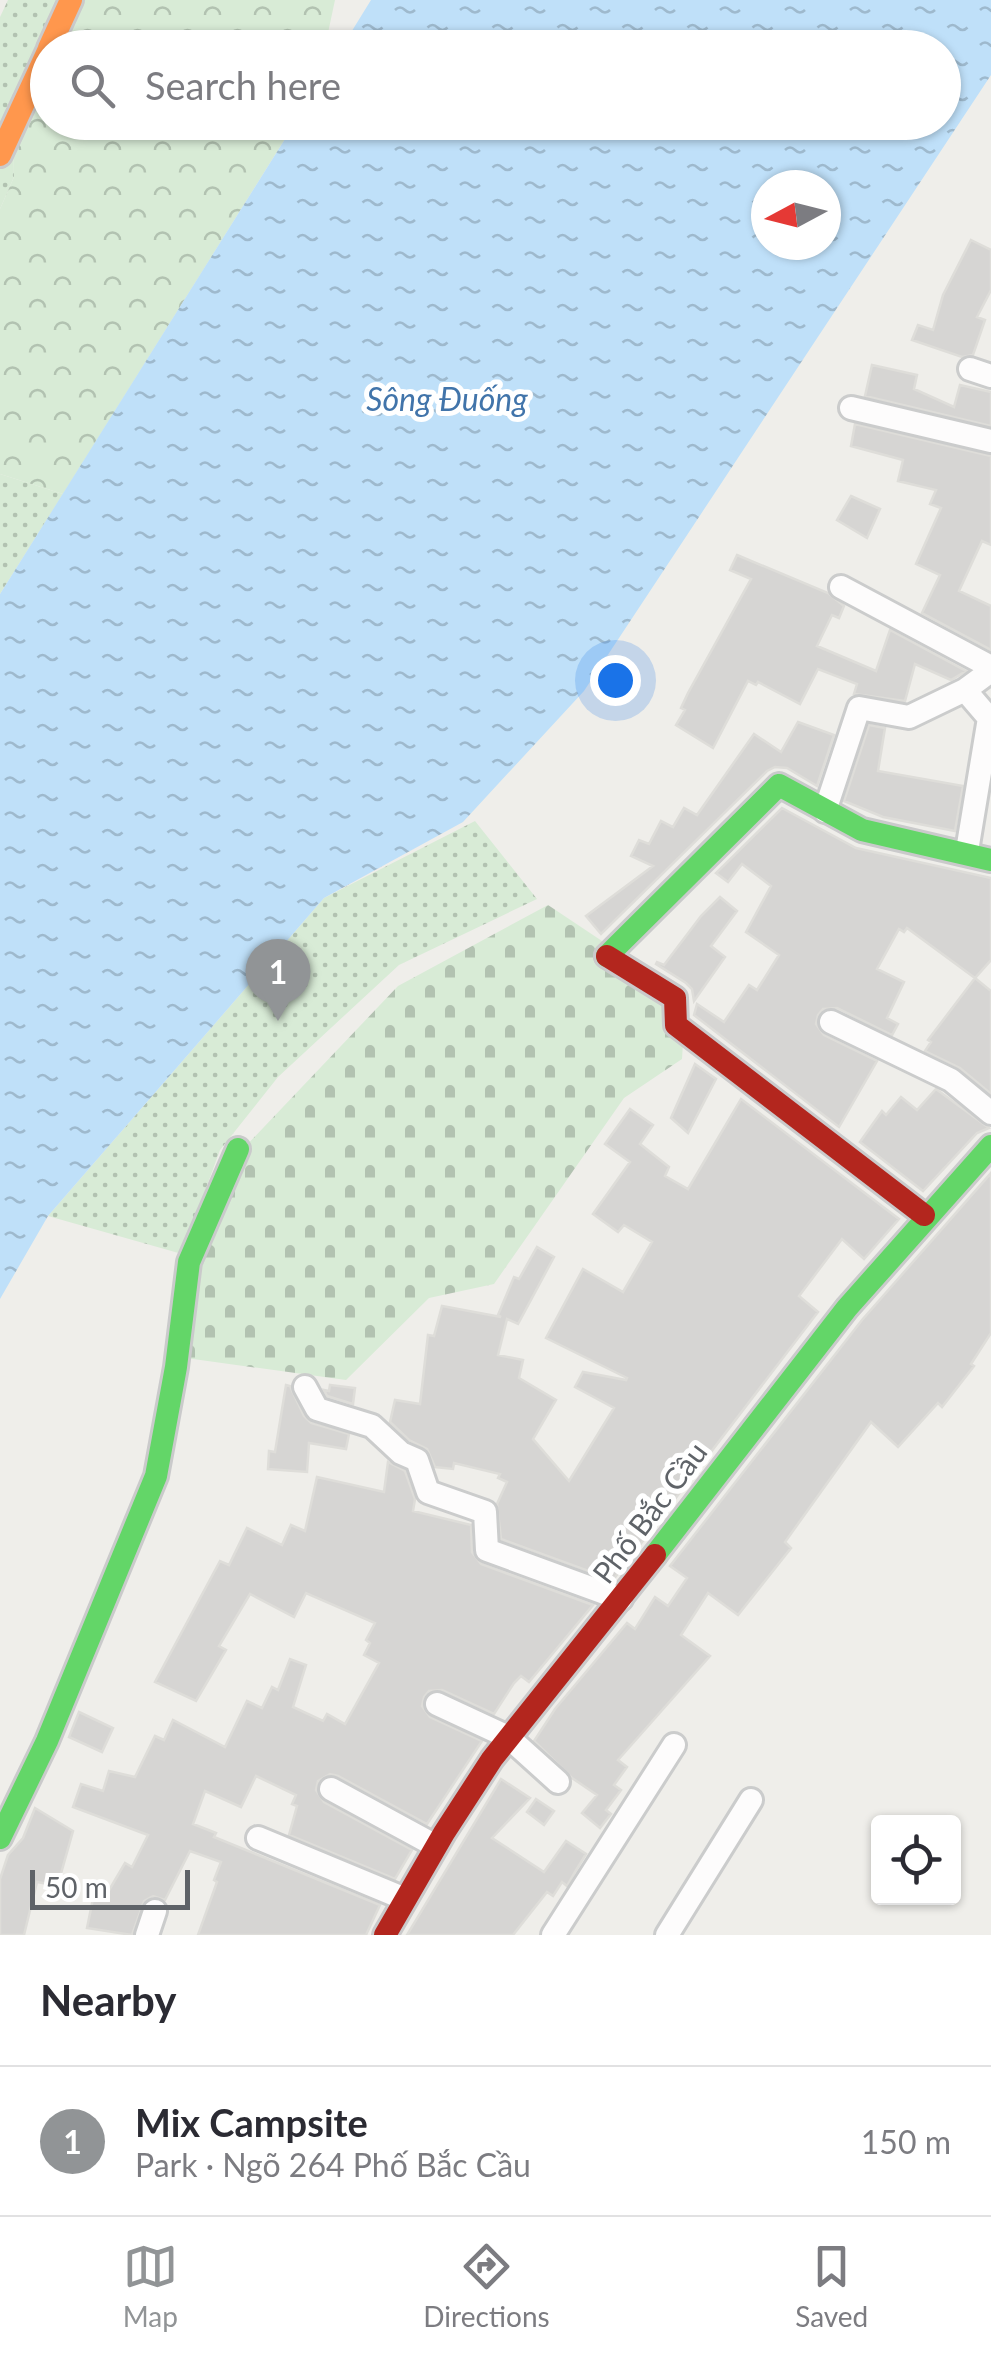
<!DOCTYPE html>
<html lang="en">
<head>
<meta charset="utf-8">
<style>
  :root { --surface:#fff; --page:#f7f7f7; --text:#2b2b33; --muted:#7c7c81; --line:#e1e1e2; --accent:#919496 }
  body { margin:0; font-family:Lato,sans-serif; background:var(--page); color:var(--text) }
  .controls { position:absolute; right:30px; bottom:30px; display:grid; overflow:hidden; border-radius:10px; box-shadow:0 2px 8px #0004 }
  .controls button { width:90px; height:90px; display:grid; place-items:center; padding:0; border:0; border-bottom:2px solid var(--line); background:var(--surface); color:var(--text); font:50px sans-serif }
  .compass { position:absolute; left:751px; top:170px; width:90px; height:90px; border-radius:50%; background:var(--surface); box-shadow:0 2px 8px #0004; rotate:263deg }
  .scale { position:absolute; left:30px; bottom:25px; width:160px; box-sizing:border-box; padding-left:10px; border:5px solid #5f6368; border-top:0; font-size:28px; line-height:35px; white-space:nowrap; color:#5f6368; -webkit-text-stroke:8px #fff; paint-order:stroke }
  .you { position:absolute; left:615px; top:680px; width:35px; height:35px; margin:-25px; border:8px solid #fff; border-radius:50%; background:#1a73e8; box-shadow:0 0 0 15px #1a73e833 }
  .badge { display:grid; place-items:center; width:65px; height:65px; border-radius:50%; background:var(--accent); color:#fff; font-size:32px; font-weight:700 }
  .pin { position:absolute; translate:-50% -82px; filter:drop-shadow(0 2px 5px #0008) }
  .pin::after { content:''; position:absolute; top:52px; width:35px; height:30px; background:inherit; clip-path:polygon(0 0,100% 0,50% 100%) }
  .list { margin:0; padding:0; list-style:none }
  h2 { display:flex; justify-content:space-between; align-items:center; height:130px; margin:0; padding:0 40px; font-size:42px }
  h2 small { font-size:32px; font-weight:400; color:var(--muted) }
  .list li { display:grid; grid-template-columns:65px 1fr auto; gap:30px; align-items:center; box-sizing:border-box; height:150px; padding:0 40px; border-top:2px solid var(--line) }
  .list b { display:block; font-size:38px; white-space:nowrap }
  .list p { margin:0; font-size:32px; white-space:nowrap; color:var(--muted) }
  .list em { font-size:32px; font-style:normal; color:var(--muted) }
  .icon { flex:none; width:55px; height:55px; fill:none; stroke:currentColor; stroke-width:2; stroke-linecap:round; stroke-linejoin:round }
  .map { position:relative; flex:none; width:991px; height:1935px; overflow:hidden }
  .search { position:absolute; background:var(--surface); box-shadow:0 2px 8px #0004; left:30px; right:30px; top:30px; height:110px; display:flex; align-items:center; gap:25px; box-sizing:border-box; padding:0 35px; border-radius:55px; color:var(--muted); font-size:38px }
  .sheet { height:280px; background:var(--surface) }
  nav { display:flex; justify-content:space-around; align-items:center; box-sizing:border-box; height:140px; border-top:2px solid var(--line); background:var(--surface); font-size:28px; color:var(--muted) }
  nav a { display:grid; justify-items:center; gap:5px }
  nav .on { color:var(--accent) }
  .map>svg:first-child { display:block }
  .green { fill:url(#green-dots) }
  .forest { fill:url(#forest-crowns) }
  .cemetery { fill:url(#cemetery-stones) }
  .water { fill:url(#water-ripples); fill-rule:evenodd }
  .building { fill:#d6d5d3; stroke:#deddd9; stroke-width:2.5 }
  .lines { fill:none; stroke-linecap:round; stroke-linejoin:round }
  .street-casing { stroke:#cbcccc; stroke-width:28 }
  .fast-casing { stroke:#cacacb; stroke-width:28 }
  .slow-casing { stroke:#cacacb; stroke-width:28 }
  .jam-casing { stroke:#cacacb; stroke-width:28 }
  .street { stroke:#fdfcfc; stroke-width:22 }
  .fast { stroke:#63d668; stroke-width:22 }
  .slow { stroke:#ff974d; stroke-width:22 }
  .jam { stroke:#b3261e; stroke-width:22 }
  .labels { text-anchor:middle; dominant-baseline:central; stroke-width:10; stroke-linejoin:round; paint-order:stroke }
  .street-label { font-size:30px; fill:#5f6368; stroke:#fff }
  .water-label { font-size:32px; font-style:italic; fill:#4174aa; stroke:#fff }
</style>
</head>
<body>
<div class="map">
<svg width="991" height="1935" viewBox="0 0 991 1935">
  <defs>
    <pattern id="green-dots" width="8" height="8" patternUnits="userSpaceOnUse" patternTransform="scale(2.5)"><rect width="8" height="8" fill="#d8ebd6"/><path d="M2 2h.1M6 6h.1" fill="none" stroke="#b2c2b1" stroke-width="1.8" stroke-linecap="round"/></pattern>
    <pattern id="forest-crowns" width="20" height="18" patternUnits="userSpaceOnUse" patternTransform="scale(2.5)"><rect width="20" height="18" fill="#d8ebd6"/><path d="M2 6a3 3 0 1 1 6 0M12 15a3 3 0 1 1 6 0" fill="none" stroke="#b2c2b1"/></pattern>
    <pattern id="cemetery-stones" width="16" height="16" patternUnits="userSpaceOnUse" patternTransform="scale(2.5)"><rect width="16" height="16" fill="#d8ebd6"/><path d="M2 7V4a2 2 0 0 1 4 0v3zM10 15v-3a2 2 0 0 1 4 0v3z" fill="#b2c2b1"/></pattern>
    <pattern id="water-ripples" width="26" height="14" patternUnits="userSpaceOnUse" patternTransform="scale(2.5)"><rect width="26" height="14" fill="#bfe0f9"/><path d="M2 4q2-2 4 0t4 0M15 11q2-2 4 0t4 0" fill="none" stroke="#9eb9cd"/></pattern>
  </defs>
  <rect width="100%" height="100%" fill="#efeeea"/>
  <path class="green" d="M8 0H71L13 127 14 177 0 209V17Z
    M0 474 63 494 0 594Z
    M475 821 537 899 399 965 278 1077 220 1150 182 1254 48 1216 324 898Z"/>
  <path class="forest" d="M71 0H335L325 47 49 48Z
    M47 51 48 122 295 123 63 494 0 474V209L14 177 13 128Z"/>
  <path class="cemetery" d="M548 905 686 997 682 1059 624 1098 494 1284 429 1298 346 1380 186 1358 194 1266 243 1149 398 986Z"/>
  <path class="water" d="M371 0H991V75L584 691 463 822 324 898 48 1216 0 1299V594L295 123 944 122V48L342 47ZM766 185H826V245H766Z"/>
  <path class="building" d="M971 240 991 250V290L977 317 985 320 973 355 962 357 912 340 918 325 933 330 943 295Z
    M872 365 917 375 914 389 954 407 960 385 991 392V426L865 396Z
    M855 424 991 456V545L982 541 959 591 991 606V650L922 613 940 575 916 564 941 508 930 504 936 490 898 481 903 460 851 446Z
    M851 496 880 509 867 538 837 520Z
    M737 555 828 593 844 606 839 618 832 615 817 646 876 671 890 630 966 671 951 680 915 664 905 701 854 694 857 684 818 669 800 704 758 682 756 685 748 681 713 748 676 725 685 710 681 708 688 693 751 579 730 570Z
    M798 722 834 735 817 786 787 768 775 767 767 771 601 934 586 916 653 866 631 856 639 840 649 844 661 821 673 827 684 808 697 815 754 734 781 752Z
    M869 725 885 728 878 771 963 786 955 831 883 817 844 801Z
    M782 808 856 848 991 878V960L975 978 907 928 904 932 899 929 877 969 904 982 887 1018 898 1024 892 1035 837 1008 823 1009 818 1015 816 1024 824 1035 877 1061 839 1127 694 1015 697 1004 724 1022 749 985 757 990 779 955 746 932 771 886 742 864 728 882 716 873Z
    M720 897 737 911 711 946 725 957 694 1001 692 989 686 983 656 964 657 962 664 965 701 916Z
    M975 978 991 991V1094L960 1068 925 1051 931 1042 928 1040Z
    M695 1064 716 1079 688 1133 671 1118Z
    M936 1089 989 1128 977 1133 923 1191 860 1142 882 1111 886 1115 901 1097 917 1110Z
    M741 1099 899 1219 864 1259 842 1239 799 1296 818 1312 613 1580 501 1539 497 1504 507 1482 498 1478 500 1474 454 1463 453 1469 435 1467 427 1449 409 1440 390 1422 395 1400 420 1404 428 1335 434 1336 442 1306 501 1317 498 1315 514 1277 519 1279 537 1247 554 1257 518 1324 507 1319 498 1355 523 1360 519 1378 556 1400 533 1439 569 1481 614 1408 575 1387 583 1372 626 1380 627 1378 546 1338 583 1269 623 1292 652 1242 624 1225 618 1232 593 1214 630 1162 605 1144 630 1109 653 1125 640 1144 669 1167 665 1176 688 1189Z
    M991 1173V1333L971 1364 974 1366 942 1407 938 1403 898 1447 871 1422 785 1542 791 1548 738 1615 708 1593 681 1635 710 1656 618 1760 627 1767 614 1785 621 1790 606 1810 611 1814 600 1828 582 1813 597 1795 572 1778 534 1741 555 1709 627 1623 635 1629 655 1597 668 1606 687 1578 670 1566 862 1320Z
    M286 1385 290 1386 304 1416 311 1423 349 1434 346 1449 309 1443 307 1472 268 1469 269 1451 275 1452Z
    M330 1385 355 1388 353 1404 327 1396 324 1390 329 1391Z
    M388 1462 405 1471 415 1499 413 1511 471 1525 472 1552 481 1564 593 1605 529 1682 521 1676 514 1683 494 1714 442 1690 429 1691 424 1697 422 1706 430 1717 482 1741 427 1824 338 1776 330 1774 318 1781 316 1790 324 1802 412 1850 395 1879 289 1835 297 1806 292 1804 296 1795 256 1776 241 1807 205 1791 193 1824 216 1833 214 1837 380 1905 366 1935H198L217 1882 214 1880 221 1862 190 1851 165 1900 153 1896 144 1901 132 1935 87 1928 95 1889 108 1892 125 1863 132 1867 148 1835 73 1807 81 1784 103 1791 109 1771 135 1777 155 1736 164 1740 173 1720 225 1747 247 1701 262 1708 272 1687 278 1690 290 1659 306 1665 293 1707 323 1721 327 1714 345 1724 379 1663 364 1655 370 1643 366 1640 375 1623 306 1593 294 1617 250 1594 219 1646 226 1650 196 1701 155 1682 220 1561 229 1565 247 1528 282 1545 291 1525 305 1531 317 1477 384 1492Z
    M79 1712 113 1728 102 1752 69 1737Z
    M501 1779 530 1798 492 1838 544 1872 566 1841 586 1854 575 1872 567 1886 562 1882 553 1896 547 1892 513 1935H407Z
    M536 1799 554 1811 544 1825 527 1812Z
    M35 1808 73 1831 60 1877H56L54 1885 37 1882 24 1935H0V1879L8 1855 23 1838Z"/>
  <g class="lines">
    <defs>
      <path id="street" d="M970 369 991 376
        M851 408 991 441
        M841 587 991 667
        M965 690 989 718 967 851
        M825 811 859 708 909 717 965 690 991 671
        M831 1022 951 1080 991 1113
        M305 1387 317 1409 372 1426 401 1453 417 1460 428 1492 485 1512 487 1550 621 1599
        M437 1704 508 1737 558 1782
        M331 1789 434 1845
        M258 1838 405 1899
        M147 1935 155 1911
        M553 1935 674 1745
        M667 1935 751 1800"/>
      <path id="fast" d="M607 956 779 785 862 830 991 860
        M655 1555 847 1308 991 1146
        M0 1838 47 1741 156 1476 176 1367 189 1262 238 1149"/>
      <path id="slow" d="M49 48 71 0
        M0 155 48 51"/>
      <path id="jam" d="M607 956 675 998 676 1025 924 1215
        M385 1935 444 1833 492 1759 655 1555"/>
    </defs>
    <use href="#street" class="street-casing"/>
    <use href="#fast" class="fast-casing"/>
    <use href="#slow" class="slow-casing"/>
    <use href="#jam" class="jam-casing"/>
    <use href="#street" class="street"/>
    <use href="#fast" class="fast"/>
    <use href="#slow" class="slow"/>
    <use href="#jam" class="jam"/>
  </g>
  <g class="labels">
    <g class="street-label">
      <text transform="translate(649 1512) rotate(-53)">Phố Bắc Cầu</text>
    </g>
    <g class="water-label">
      <text x="447" y="398">Sông Đuống</text>
    </g>
  </g>
</svg>
<div class="controls">
<button><svg class="icon" aria-label="locate" viewBox="0 0 24 24"><circle cx="12" cy="12" r="6"/><path d="M12 2v4M12 18v4M2 12h4M18 12h4"/></svg></button>
</div>
<svg class="compass" viewBox="-18 -18 36 36"><path d="M0-13l5 13h-10z" fill="#e53935"/><path d="M0 13l5-13h-10z" fill="#7c7c81"/></svg>
<div class="scale">50 m</div>
<div class="you"></div>
<div class="pin badge" style="left:278px;top:1021px">1</div>
<div class="search"><svg class="icon" aria-label="search" viewBox="0 0 24 24"><circle cx="10" cy="10" r="6"/><path d="M15 15l6 6"/></svg>Search here</div>
</div>
<section class="sheet">
<h2>Nearby<small></small></h2>
<ul class="list">
<li><span class="badge">1</span><div><b>Mix Campsite</b><p>Park · Ngõ 264 Phố Bắc Cầu</p></div><em>150 m</em></li>
</ul>
</section>
<nav>
<a class="on"><svg class="icon" aria-label="map" viewBox="0 0 24 24"><path d="M3 6l6-2 6 2 6-2v14l-6 2-6-2-6 2zM9 4v14M15 6v14"/></svg>Map</a>
<a><svg class="icon" aria-label="directions" viewBox="0 0 24 24"><path d="M12 3l9 9-9 9-9-9zM9 14v-3h6M13 9l2 2-2 2"/></svg>Directions</a>
<a><svg class="icon" aria-label="saved" viewBox="0 0 24 24"><path d="M7 4h10v16l-5-4-5 4z"/></svg>Saved</a>
</nav>
</body>
</html>
